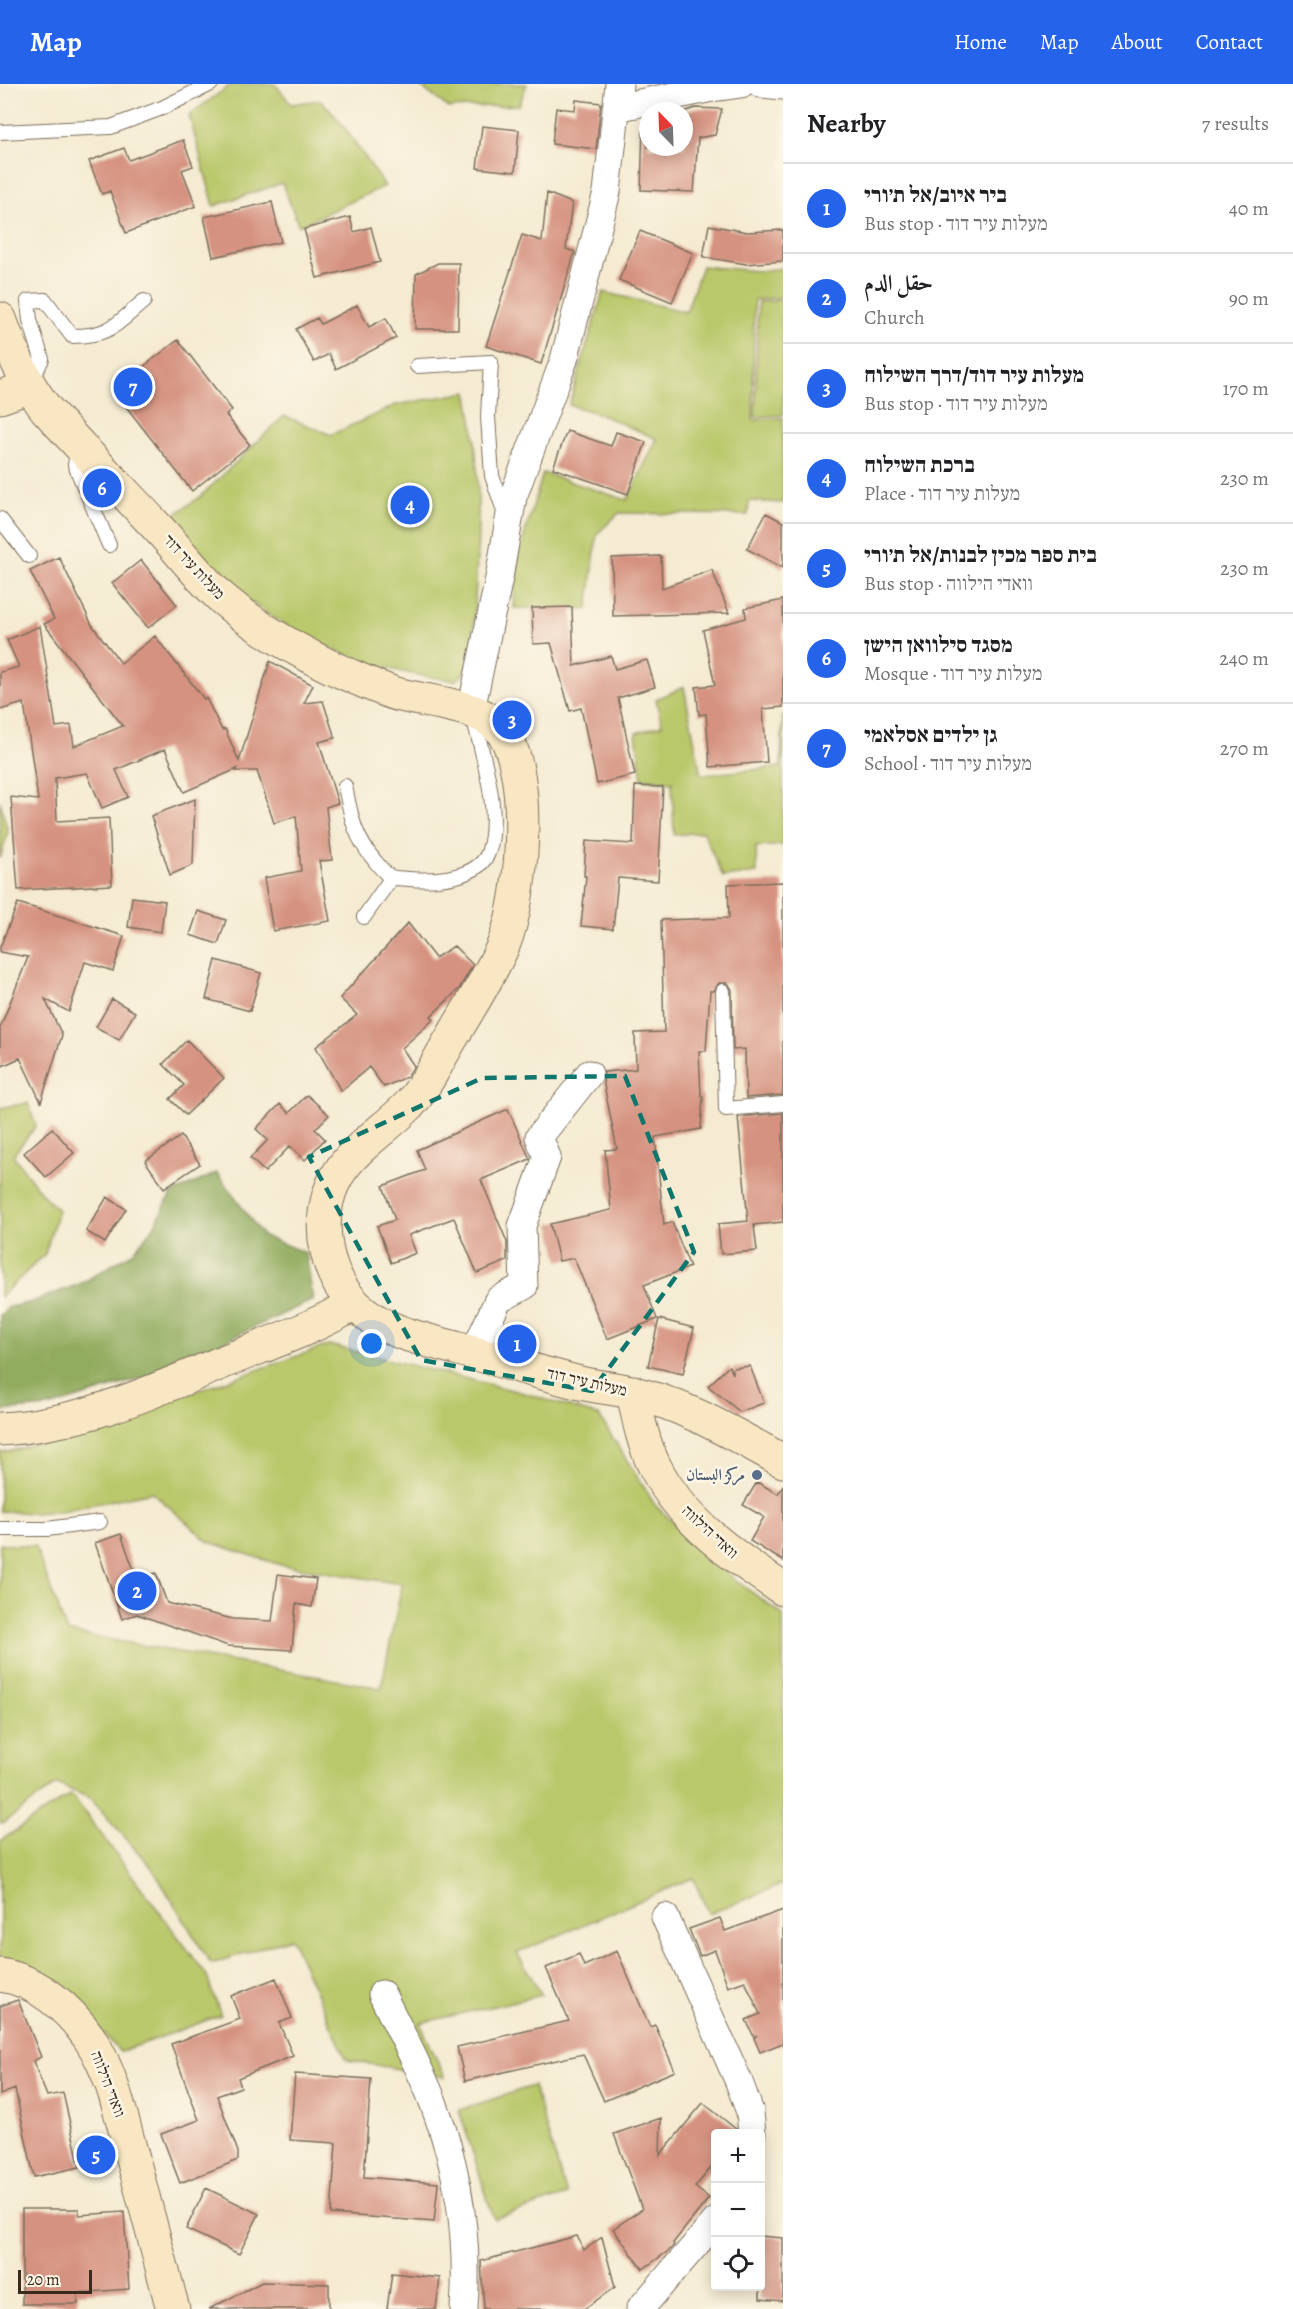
<!DOCTYPE html>
<html lang="en">
<head>
<meta charset="utf-8">
<style>
  :root { --surface:#fff; --page:#f6f6f6; --text:#202124; --muted:#757577; --line:#e0e0e0; --accent:#2563eb }
  body { margin:0; font-family:Alegreya,Amiri,"Frank Ruhl Libre",serif; background:var(--page); color:var(--text) }
  .controls { position:absolute; right:18px; bottom:18px; display:grid; overflow:hidden; border-radius:6px; box-shadow:0 3px 15px #0003 }
  .controls button { width:54px; height:54px; display:grid; place-items:center; padding:0; border:0; border-bottom:2px solid var(--line); background:var(--surface); color:var(--text); font:30px sans-serif }
  .compass { position:absolute; left:639px; top:18px; width:54px; height:54px; border-radius:50%; background:var(--surface); box-shadow:0 3px 15px #0003; rotate:337deg }
  .scale { position:absolute; left:18px; bottom:15px; width:74px; box-sizing:border-box; padding-left:6px; border:3px solid #3b2a1e; border-top:0; font-size:16px; line-height:21px; white-space:nowrap; color:#3b2a1e; -webkit-text-stroke:4px #fcf5e5; paint-order:stroke }
  .you { position:absolute; left:372px; top:1260px; width:21px; height:21px; margin:-15px; border:4px solid #fff; border-radius:50%; background:#1a73e8; box-shadow:0 0 0 9px #1a73e833 }
  .badge { display:grid; place-items:center; width:39px; height:39px; border-radius:50%; background:var(--accent); color:#fff; font-size:20px; font-weight:700 }
  .pin { position:absolute; translate:-50% -50%; border:3px solid #fff; box-shadow:0 2px 6px #0006 }
  .list { margin:0; padding:0; list-style:none }
  h2 { display:flex; justify-content:space-between; align-items:center; height:78px; margin:0; padding:0 24px; font-size:26px }
  h2 small { font-size:20px; font-weight:400; color:var(--muted) }
  .list li { display:grid; grid-template-columns:39px 1fr auto; gap:18px; align-items:center; box-sizing:border-box; height:90px; padding:0 24px; border-top:2px solid var(--line) }
  .list b { display:block; font-size:22px; white-space:nowrap }
  .list p { margin:0; font-size:20px; white-space:nowrap; color:var(--muted) }
  .list em { font-size:20px; font-style:normal; color:var(--muted) }
  .icon { flex:none; width:33px; height:33px; fill:none; stroke:currentColor; stroke-width:2; stroke-linecap:round; stroke-linejoin:round }
  .map { position:relative; flex:none; width:783px; height:2225px; overflow:hidden }
  header { display:flex; align-items:center; gap:36px; box-sizing:border-box; height:84px; padding:0 30px; background:var(--accent); color:#fff }
  header strong { font-size:28px }
  nav { display:flex; gap:33px; margin-inline-start:auto; font-size:21px }
  main { display:flex }
  aside { flex:1; background:var(--surface) }
  .map>svg:first-child { display:block }
  .green { fill:#b9c86a; stroke:#7a7944; stroke-width:1.5 }
  .forest { fill:#92ac5e; stroke:#666b3e; stroke-width:1.5 }
  .building { fill:#d59280 }
  .lines { fill:none; stroke-linecap:round; stroke-linejoin:round }
  .lane-casing { stroke:#7c6e5d; stroke-width:16 }
  .street-casing { stroke:#7c6e5d; stroke-width:29 }
  .secondary-casing { stroke:#7c6e5d; stroke-width:35 }
  .lane { stroke:#fff; stroke-width:14 }
  .street { stroke:#fff; stroke-width:27 }
  .secondary { stroke:#f9e7c3; stroke-width:33 }
  .marked { fill:none; stroke:#0f766e; stroke-width:4.5; stroke-dasharray:12 8; stroke-linejoin:round }
  .service-dot { fill:#5c6f8a; stroke:#fcf5e5; stroke-width:2 }
  .labels { text-anchor:middle; dominant-baseline:central; stroke-width:5; stroke-linejoin:round; paint-order:stroke }
  .street-label { font-size:16px; fill:#3b2a1e; stroke:#fcf5e5 }
  .service-label { font-size:16px; font-weight:bold; fill:#4e5e75; stroke:#fcf5e5; text-anchor:end }
</style>
</head>
<body>
<header>
<strong>Map</strong>
<nav><a>Home</a><a>Map</a><a>About</a><a>Contact</a></nav>
</header>
<main>
<div class="map">
<svg width="783" height="2225" viewBox="0 0 783 2225">
  <rect width="100%" height="100%" fill="#fcf5e5"/>
  <filter id="ink" filterUnits="userSpaceOnUse"><feTurbulence type="fractalNoise" baseFrequency=".0167" numOctaves="2"/><feDisplacementMap in="SourceGraphic" scale="12" xChannelSelector="R" yChannelSelector="G"/><feConvolveMatrix kernelMatrix="1 2 1 2 8 2 1 2 1" color-interpolation-filters="sRGB"/></filter>
  <filter id="wash" filterUnits="userSpaceOnUse"><feTurbulence type="fractalNoise" baseFrequency=".008" numOctaves="4" result="noise"/><feDisplacementMap in="SourceGraphic" scale="24" xChannelSelector="R" yChannelSelector="G"/><feGaussianBlur stdDeviation="1.35" result="paint"/><feColorMatrix in="noise" values="0 0 0 0 0 0 0 0 0 0 0 0 0 0 0 0 0 1.4 0 .05"/><feComposite in="paint" operator="in"/></filter>
  <g filter="url(#wash)">
    <rect width="100%" height="100%" fill="#f5ebd2"/>
    <path class="green" d="M232 0H275L291 20 321 16 342 40 385 102 299 142 282 99 214 122 189 31Z
      M417 0H527L519 21 449 24Z
      M702 182 758 187 783 184V213L754 216 753 336 783 334V419L749 417 748 431 619 429 597 450 588 525 514 524 516 479 543 389 627 416 657 355 597 329 569 321 603 208 686 228Z
      M783 216V331L755 333 758 218Z
      M467 308C486 394 476 485 472 572L465 588 456 596C377 590 295 556 235 505 211 484 190 458 168 435L200 413 284 332 331 351 396 321Z
      M684 603 701 691 781 683 783 630V761L756 763 757 789 723 793 703 748 674 751 672 698 642 695 636 649 662 641 656 615Z
      M0 717 8 748 0 774Z
      M28 1019 36 1042 13 1071 42 1110 58 1126 45 1170 0 1213V1024Z
      M329 1261 524 1309 599 1332 655 1421 735 1496 783 1531V1800L709 1830 693 1794 517 1869 542 1911 420 1939 445 1993 347 1976 291 1854 211 1880 152 1784 90 1714 57 1700 5 1738 0 1739V1460L35 1462 67 1548 381 1604 402 1500 281 1481 209 1458 152 1408 61 1427 33 1429 0 1427V1368L11 1367 85 1346Z
      M71 1710 206 1890 221 1931 120 1968 59 1898 0 1874V1757Z
      M533 2002 567 2111 494 2135 459 2026Z"/>
    <path class="forest" d="M217 1089 263 1152 306 1169 313 1216 149 1292 49 1323 0 1327V1231L9 1223 32 1218 82 1199 132 1169 153 1144 171 1110Z"/>
    <g id="blocks">
      <path class="building" d="M576 16 601 19 596 65 552 60 556 24 575 26Z
        M695 24 722 25 715 51 698 54 694 108 641 106 643 41 648 39V63H684V28Z
        M482 42 519 46 515 88 477 84Z
        M183 56 193 82 182 86 196 122 126 149 110 107 102 110 89 77 124 64 129 76Z
        M547 109 572 119 566 165 575 168 541 280 486 262 522 151 542 157Z
        M272 118 281 158 213 173 204 133Z
        M350 133 354 148 371 143 380 178 317 194 304 145Z
        M709 141 747 148 783 146V177L746 180 703 173Z
        M640 147 693 169 672 218 619 196Z
        M438 179H459L458 245H415L416 190Z
        M357 221 369 243 386 234 396 254 336 285 329 270 314 278 296 245 317 234 321 240Z
        M178 256 232 326 226 331 250 361 192 407 113 306Z
        M567 347 611 362 616 348 646 358 628 410 553 384Z
        M766 429 783 438V484L747 465Z
        M661 472 662 504 712 486 729 529 613 532 612 474Z
        M59 473 92 541 121 579 155 552 204 615 206 614 222 646 225 645 239 677 270 577 313 601 304 619 323 617 335 654 319 658 338 719 326 723 332 776 319 777 330 837 273 847 264 794 301 787 296 732 274 739 257 687H236L237 685 184 708 165 665 116 686 128 713 102 724 87 689 55 694 57 737 109 734 112 801 18 806 11 713 38 716 24 619 0 626V588L19 583 7 556 40 542 56 643 71 641 74 662 123 642 44 540 54 535 30 487Z
        M141 476 177 521 148 544 112 499Z
        M783 516V623L763 625 767 678 710 683 706 630 699 631 696 603 715 601 703 546 746 534 745 524Z
        M572 523 574 582 611 572 615 585 647 576 655 603 618 614 635 691 597 700 581 624 570 627 551 559 533 560 532 524Z
        M635 702 663 703 658 797 618 794 613 845 581 842 586 792H584L586 757 633 760Z
        M195 715 193 781 170 791 151 732Z
        M783 798V1011L746 1014 745 965 733 966 732 906 728 899H719L714 907H710L706 967H699L701 1012H703L701 1045 655 1053 664 1141 672 1138 690 1183 644 1201 657 1235 607 1255 574 1174 559 1177 550 1140 611 1126 605 1066 617 1065 603 996 604 988 636 985 635 949 664 948 661 836 729 834 728 800Z
        M132 813 165 817 161 848 128 843Z
        M18 819 124 852 113 887 85 878 69 928 45 915 62 951 41 1018 20 974 0 983V944L28 873 0 868V863Z
        M198 827 226 836 218 860 190 851Z
        M408 839 435 874 454 862 473 881 459 905 431 932 434 935 402 964 414 982 407 993 384 1003 369 983 341 1007 316 963 357 931 340 914Z
        M216 876 261 889 250 927 206 915Z
        M112 915 135 928 119 956 96 943Z
        M187 956 224 994 186 1031 170 1015 184 1001 163 980Z
        M307 1011 329 1031 315 1045 325 1055 305 1076 290 1062 265 1088 250 1074 268 1056 256 1045 280 1020 289 1029Z
        M508 1025 530 1075 481 1096 507 1158V1177L477 1189 454 1134 409 1151 416 1169 391 1179 377 1142 395 1136 383 1102 425 1086 417 1066Z
        M783 1029V1138L754 1141 757 1167 721 1170 718 1140 748 1137 738 1033Z
        M52 1044 74 1069 46 1093 24 1069Z
        M181 1052 200 1080 164 1104 145 1077Z
        M107 1113 126 1125 105 1159 86 1147Z
        M659 1235 694 1244 683 1290 648 1282Z
        M729 1282 733 1290V1284L750 1282 764 1319 740 1328 708 1302Z
        M757 1398 778 1410 783 1402V1477L750 1457 764 1433 743 1421Z
        M121 1450 137 1495 156 1489 167 1519 233 1535 272 1537 278 1490 316 1495 312 1523 296 1520 292 1566 228 1562 137 1530 122 1535 95 1459Z
        M783 1826V1959L760 1968 754 1954 757 1951 754 1953 746 1936 760 1930 745 1897 728 1903 715 1866 700 1872 689 1845 720 1834 725 1847Z
        M617 1867 650 1943 655 1941 675 1987 604 2017 583 1970 465 1997 457 1963 569 1937 546 1884 579 1870 584 1882Z
        M276 1894 292 1934 279 1939 293 1972 238 1994 241 2003 217 2012 238 2068V2076L180 2099 161 2050 199 2036 171 1960 240 1935 231 1912Z
        M18 1916 41 1973 33 1977 47 2012 63 2009 80 2083 34 2093 15 2005 0 2011V1922Z
        M295 1990 371 1995 364 2093 438 2099 434 2138 331 2130 336 2059 290 2056Z
        M703 2019 736 2045V2049H716V2078L695 2103 709 2114 673 2159 674 2161 671 2165 643 2185 613 2145 642 2125 614 2050 661 2034 660 2071Z
        M206 2104 259 2130 239 2170 186 2145Z
        M22 2125H79V2131L124 2128 129 2205 78 2209V2220H22Z
        M577 2152 584 2166 602 2153 615 2203 584 2225H484L481 2177Z
        M760 2152 783 2154V2217L760 2215Z
        M392 2189 440 2194 436 2225H387Z
        M262 2198 329 2200V2225H209Z"/>
    </g>
  </g>
  <g filter="url(#ink)">
    <use href="#blocks" fill-opacity="0" stroke="#7c6e5d" stroke-width="1.5"/>
    <g class="lines">
      <defs>
        <path id="lane" d="M0 48 111 43 162 24 211 0
          M417 282 491 278 488 333 492 392 505 430
          M31 298 42 275 30 236 28 217 45 216 72 252C111 252 116 240 144 217
          M78 363 75 381 109 461
          M0 435 29 472
          M345 702C351 732 354 753 375 777 379 782 385 790 391 793 396 795 404 794 409 795 434 797 481 795 489 766 501 725 482 671 473 631
          M364 833 392 793
          M723 907 726 1025 783 1020
          M0 1445H47L100 1438"/>
        <path id="street" d="M761 0 783 2
          M616 24 712 4 741 0
          M471 626 499 494 513 413 564 276 607 108 619 0
          M474 1269 498 1216 524 1202 522 1142 547 1073 539 1053 589 990
          M665 1833 739 1998 750 2028 752 2050
          M382 1910C399 1946 419 1981 433 2018 459 2086 469 2152 464 2225
          M640 2225 716 2137"/>
        <path id="secondary" d="M0 235C12 268 24 297 46 325 82 365 119 403 156 442 179 466 199 494 224 516 256 543 294 565 331 583 351 592 373 602 393 609 428 620 488 618 507 655 531 702 523 814 503 862 489 893 471 921 454 950 439 974 428 1000 409 1021 386 1045 354 1063 337 1092 312 1135 325 1200 365 1229 392 1250 427 1256 459 1265 499 1276 540 1289 580 1299 597 1303 614 1304 630 1308 684 1320 735 1351 783 1377
          M0 313 29 303
          M633 1308C638 1333 643 1360 655 1383 682 1437 734 1473 783 1505
          M0 1345C81 1341 154 1307 228 1276 270 1259 314 1244 354 1220
          M0 1891C37 1896 70 1925 90 1955 113 1990 122 2036 133 2075 146 2125 160 2175 173 2225"/>
      </defs>
      <use href="#lane" class="lane-casing"/>
      <use href="#street" class="street-casing"/>
      <use href="#secondary" class="secondary-casing"/>
      <use href="#lane" class="lane"/>
      <use href="#street" class="street"/>
      <use href="#secondary" class="secondary"/>
    </g>
  </g>
  <path class="marked" d="M625 992 694 1168 592 1307 421 1276 309 1073 482 994Z"/>
  <circle class="service-dot" cx="757" cy="1391" r="6"/>
  <g class="labels">
    <g class="street-label">
      <text transform="translate(194 483) rotate(47)">מעלות עיר דוד</text>
      <text transform="translate(587 1298) rotate(13)">מעלות עיר דוד</text>
      <text transform="translate(710 1448) rotate(43)">וואדי הילווה</text>
      <text transform="translate(108 2000) rotate(69)">וואדי הילווה</text>
    </g>
    <g class="service-label">
      <text x="745" y="1391">مركز البستان</text>
    </g>
  </g>
</svg>
<div class="controls">
<button>+</button>
<button>−</button>
<button><svg class="icon" aria-label="locate" viewBox="0 0 24 24"><circle cx="12" cy="12" r="6"/><path d="M12 2v4M12 18v4M2 12h4M18 12h4"/></svg></button>
</div>
<svg class="compass" viewBox="-18 -18 36 36"><path d="M0-13l5 13h-10z" fill="#e53935"/><path d="M0 13l5-13h-10z" fill="#757577"/></svg>
<div class="scale">20 m</div>
<div class="you"></div>
<div class="pin badge" style="left:517px;top:1260px">1</div>
<div class="pin badge" style="left:137px;top:1507px">2</div>
<div class="pin badge" style="left:512px;top:636px">3</div>
<div class="pin badge" style="left:410px;top:421px">4</div>
<div class="pin badge" style="left:96px;top:2071px">5</div>
<div class="pin badge" style="left:102px;top:404px">6</div>
<div class="pin badge" style="left:133px;top:303px">7</div>
</div>
<aside>
<h2>Nearby<small>7 results</small></h2>
<ul class="list">
<li><span class="badge">1</span><div><b>ביר איוב/אל ת׳ורי</b><p>Bus stop · מעלות עיר דוד</p></div><em>40 m</em></li>
<li><span class="badge">2</span><div><b>حقل الدم</b><p>Church</p></div><em>90 m</em></li>
<li><span class="badge">3</span><div><b>מעלות עיר דוד/דרך השילוח</b><p>Bus stop · מעלות עיר דוד</p></div><em>170 m</em></li>
<li><span class="badge">4</span><div><b>ברכת השילוח</b><p>Place · מעלות עיר דוד</p></div><em>230 m</em></li>
<li><span class="badge">5</span><div><b>בית ספר מכין לבנות/אל ת׳ורי</b><p>Bus stop · וואדי הילווה</p></div><em>230 m</em></li>
<li><span class="badge">6</span><div><b>מסגד סילוואן הישן</b><p>Mosque · מעלות עיר דוד</p></div><em>240 m</em></li>
<li><span class="badge">7</span><div><b>גן ילדים אסלאמי</b><p>School · מעלות עיר דוד</p></div><em>270 m</em></li>
</ul>
</aside>
</main>
</body>
</html>
